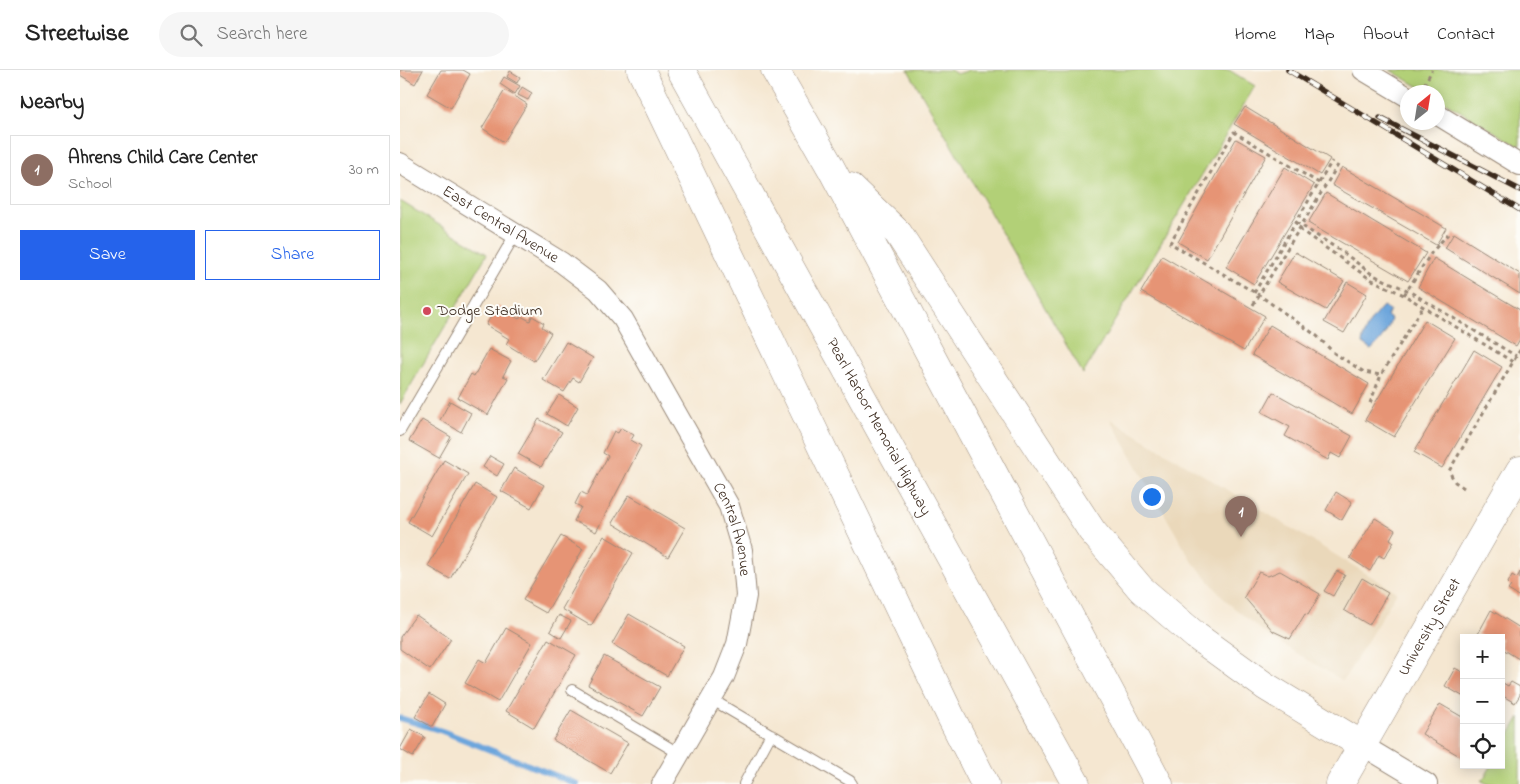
<!DOCTYPE html>
<html lang="en">
<head>
<meta charset="utf-8">
<style>
  :root { --surface:#fff; --page:#f6f6f6; --text:#222; --muted:#767676; --line:#e0e0e0; --accent:#2563eb }
  body { margin:0; font-family:"Indie Flower",sans-serif; background:var(--page); color:var(--text) }
  .controls { position:absolute; right:15px; bottom:15px; display:grid; overflow:hidden; border-radius:0px; box-shadow:0 2px 12px #0003 }
  .controls button { width:45px; height:45px; display:grid; place-items:center; padding:0; border:0; border-bottom:1px solid var(--line); background:var(--surface); color:var(--text); font:25px sans-serif }
  .compass { position:absolute; left:1000px; top:15px; width:45px; height:45px; border-radius:50%; background:var(--surface); box-shadow:0 2px 12px #0003; rotate:30deg }
  .you { position:absolute; left:751px; top:426px; width:18px; height:18px; margin:-12px; border:4px solid #fff; border-radius:50%; background:#1a73e8; box-shadow:0 0 0 8px #1a73e833 }
  .badge { display:grid; place-items:center; width:32px; height:32px; border-radius:50%; background:var(--accent); color:#fff; font-size:16px; font-weight:700 }
  .pin { position:absolute; translate:-50% -41px; filter:drop-shadow(0 1px 2px #0008) }
  .pin::after { content:''; position:absolute; top:26px; width:18px; height:15px; background:inherit; clip-path:polygon(0 0,100% 0,50% 100%) }
  .list { margin:0; padding:0; list-style:none }
  h2 { display:flex; justify-content:space-between; align-items:center; height:65px; margin:0; padding:0 20px; font-size:21px }
  h2 small { font-size:16px; font-weight:400; color:var(--muted) }
  .list li { display:grid; grid-template-columns:32px 1fr auto; gap:15px; align-items:center; box-sizing:border-box; height:70px; margin:0 10px 10px; padding:0 10px; border:1px solid var(--line); border-radius:0px }
  .list b { display:block; font-size:19px; white-space:nowrap }
  .list p { margin:0; font-size:16px; white-space:nowrap; color:var(--muted) }
  .list em { font-size:16px; font-style:normal; color:var(--muted) }
  .actions { display:flex; gap:10px; padding:15px 20px }
  .actions a { flex:1; padding:11px 0; border:1px solid var(--accent); border-radius:0px; text-align:center; font-size:18px; color:var(--accent) }
  .actions .main { background:var(--accent); color:#fff }
  .icon { flex:none; width:28px; height:28px; fill:none; stroke:currentColor; stroke-width:2; stroke-linecap:round; stroke-linejoin:round }
  .map { position:relative; flex:none; width:1120px; height:714px; overflow:hidden }
  header { display:flex; align-items:center; gap:30px; box-sizing:border-box; height:70px; padding:0 25px; background:var(--surface); border-bottom:1px solid var(--line) }
  header strong { font-size:24px }
  nav { display:flex; gap:28px; margin-inline-start:auto; font-size:18px }
  .search { width:350px; height:45px; background:var(--page); display:flex; align-items:center; gap:12px; box-sizing:border-box; padding:0 18px; border-radius:28px; color:var(--muted); font-size:19px }
  main { display:flex }
  aside { flex:1; background:var(--surface) }
  .map>svg:first-child { display:block }
  .built { fill:#ead8ba }
  .green { fill:#b2d077; stroke:#767d4a }
  .water { fill:#6da6dc; stroke:#54687d }
  .lines { fill:none; stroke-linecap:round; stroke-linejoin:round }
  .stream { stroke:#6da6dc; stroke-width:6 }
  .building { fill:#e69475 }
  .lane-casing { stroke:#988878; stroke-width:12 }
  .street-casing { stroke:#988878; stroke-width:22 }
  .secondary-casing { stroke:#988878; stroke-width:29 }
  .highway-casing { stroke:#988878; stroke-width:29 }
  .path { stroke:#988878; stroke-width:3; stroke-dasharray:4 4; stroke-linecap:butt }
  .lane { stroke:#fff; stroke-width:10 }
  .street { stroke:#fff; stroke-width:20 }
  .secondary { stroke:#fff; stroke-width:28 }
  .highway { stroke:#fff; stroke-width:28 }
  .rail-casing { stroke:#3b2a1e; stroke-width:5.5 }
  .rail { stroke:#fdfcf7; stroke-width:4; stroke-dasharray:11; stroke-linecap:butt }
  .poi-dot { fill:#d1495b; stroke:#fdfcf7; stroke-width:2 }
  .labels { text-anchor:middle; dominant-baseline:central; stroke-width:4; stroke-linejoin:round; paint-order:stroke }
  .street-label { font-size:16px; fill:#3b2a1e; stroke:#fdfcf7 }
  .poi-label { font-size:16px; fill:#3b2a1e; stroke:#fdfcf7; text-anchor:start }
</style>
</head>
<body>
<header>
<strong>Streetwise</strong>
<div class="search"><svg class="icon" aria-label="search" viewBox="0 0 24 24"><circle cx="10" cy="10" r="6"/><path d="M15 15l6 6"/></svg>Search here</div>
<nav><a>Home</a><a>Map</a><a>About</a><a>Contact</a></nav>
</header>
<main>
<aside>
<h2>Nearby<small></small></h2>
<ul class="list">
<li><span class="badge" style="background:#8d6e63">1</span><div><b>Ahrens Child Care Center</b><p>School</p></div><em>30 m</em></li>
</ul>
<div class="actions"><a class="main">Save</a><a>Share</a></div>
</aside>
<div class="map">
<svg width="1120" height="714" viewBox="0 0 1120 714">
  <rect width="100%" height="100%" fill="#fdfcf7"/>
  <filter id="ink" filterUnits="userSpaceOnUse"><feTurbulence type="fractalNoise" baseFrequency=".02" numOctaves="2"/><feDisplacementMap in="SourceGraphic" scale="10" xChannelSelector="R" yChannelSelector="G"/><feConvolveMatrix kernelMatrix="1 2 1 2 8 2 1 2 1" color-interpolation-filters="sRGB"/></filter>
  <filter id="wash" filterUnits="userSpaceOnUse"><feTurbulence type="fractalNoise" baseFrequency=".0096" numOctaves="4" result="noise"/><feDisplacementMap in="SourceGraphic" scale="20" xChannelSelector="R" yChannelSelector="G"/><feGaussianBlur stdDeviation="1.12" result="paint"/><feColorMatrix in="noise" values="0 0 0 0 0 0 0 0 0 0 0 0 0 0 0 0 0 1.4 0 .05"/><feComposite in="paint" operator="in"/></filter>
  <g filter="url(#wash)">
    <rect width="100%" height="100%" fill="#f5e7d1"/>
    <path class="built" d="M710 349 997 522 943 611 870 567 828 533 791 490Z"/>
    <path class="green" d="M508 0H550L557 4 570 0H829L855 16 683 304Z
      M990 0H1120V77L1038 28V22H1028Z
      M0 131 87 184 0 334Z
      M1120 647V714H1088L1082 711 1092 695H1101V679Z"/>
    <path class="water" d="M983 236 990 240 987 246 991 249C988 261 981 271 971 280L962 274C964 258 973 247 983 236Z"/>
    <g class="lines">
      <path class="stream" d="M0 648 42 661 177 714"/>
    </g>
    <g id="blocks">
      <path class="building" d="M0 0H23L15 14 0 5Z
        M41 0H63L70 4 51 38 27 24Z
        M110 1 120 7 117 13 107 7Z
        M104 7 120 16 115 24 100 14Z
        M122 17 132 23 128 30 118 25Z
        M105 20 127 34 104 72 82 58Z
        M845 37 930 89 920 105 834 54Z
        M836 69 866 86 807 189 778 172Z
        M885 97 914 115 854 214 826 197Z
        M942 97 1046 158 1036 175 932 115Z
        M926 123 1026 183 1008 211 908 153Z
        M1054 163 1120 204V224L1045 178Z
        M895 182 944 211 926 240 877 212Z
        M762 186 865 246 844 281 741 222Z
        M1034 188 1120 240V269L1116 276 1018 217Z
        M947 212 967 224 944 263 924 252Z
        M97 236 119 249 121 246 130 251 132 246 144 253 142 257 151 263 134 291 106 274 109 269 86 255Z
        M1025 250 1055 268 994 367 965 350Z
        M870 255 969 314 952 344 852 285Z
        M166 272 193 288 179 312 173 308 164 322 143 310Z
        M89 279 111 291 103 306 108 308 88 345 58 328 71 304 74 306Z
        M1074 280 1102 297 1042 398 1014 382Z
        M873 322 952 366 940 388 931 383 928 390 885 366 890 357 862 342Z
        M159 325 178 337 167 356 147 344Z
        M50 331 71 343 61 362 40 350Z
        M139 349 162 362 141 397 118 384Z
        M22 350 51 367 39 388 9 371Z
        M221 358 234 365 231 370 241 376 196 462 174 451 181 437 175 434 181 422 187 425 208 386 203 383 214 361 218 363Z
        M90 386 104 394 97 406 83 397Z
        M44 390 68 404 32 466 8 452Z
        M114 398 144 415 131 438 101 421Z
        M75 414 97 427 50 509 28 496Z
        M936 422 952 432 942 450 926 440Z
        M229 425 285 458 268 487 212 453Z
        M975 448 995 460 990 469 994 472 984 488 979 485 970 501 950 488Z
        M161 466 183 479 146 543 123 530Z
        M204 466 233 483 191 556 162 539Z
        M880 501 920 524 908 545 905 544 890 569 873 561 844 527 859 502 868 506Z
        M937 501 945 505 933 526 924 521Z
        M1120 502V527L1108 520 1111 516 1108 513 1112 505 1117 508Z
        M962 508 988 523 969 555 944 540Z
        M1091 540 1120 558 1119 589 1101 578V568H1084L1078 564Z
        M229 544 284 576 267 606 212 574Z
        M16 545 51 569 30 600 0 579V567Z
        M159 545 171 551 161 568 150 561Z
        M106 558 132 573 98 632 65 613 79 589 86 593Z
        M148 569 176 585 134 658 106 641Z
        M204 586 260 617 243 646 188 615Z
        M1055 598 1064 603V627L1045 616Z
        M1111 612 1120 617V625L1115 633 1101 625 1103 613 1108 616Z
        M29 624 45 634 32 657 15 647Z
        M1040 634 1064 648 1063 688 1022 664Z
        M171 640 228 673 210 703 153 670Z
        M11 659 25 667 13 687 0 679Z"/>
    </g>
  </g>
  <g filter="url(#ink)">
    <use href="#blocks" fill-opacity="0" stroke="#988878" stroke-width="1"/>
    <g class="lines">
      <defs>
        <path id="lane" d="M0 361 116 163
          M172 620 280 684
          M311 629 450 711 452 714
          M344 714 371 664"/>
        <g id="street">
          <path d="M963 0 1008 27"/>
          <path d="M1038 45 1120 95"/>
          <path id="s1" d="M0 93 161 192 198 220 223 249 329 436 342 480 346 526 337 574 324 607 262 714"/>
          <path d="M962 675 1027 714"/>
        </g>
        <g id="secondary">
          <path id="s2" d="M940 714 1120 400"/>
        </g>
        <g id="highway">
          <path d="M241 0 552 649 585 714"/>
          <path id="s3" d="M281 0 676 714"/>
          <path d="M375 0 431 98 759 714"/>
          <path d="M450 117 498 163 692 461 741 519 796 566 865 616 962 675"/>
        </g>
      </defs>
      <use href="#lane" class="lane-casing"/>
      <use href="#street" class="street-casing"/>
      <use href="#secondary" class="secondary-casing"/>
      <use href="#highway" class="highway-casing"/>
      <path class="path" d="M1024 15 1032 0
        M919 113 834 62 770 173 859 225 917 266 934 283 964 302 981 305
        M896 152 944 183 973 205 1007 220 1116 286
        M899 159 970 209 1004 225 1113 292
        M854 223 932 91
        M1004 225 1032 182 1048 164
        M853 235 938 95
        M970 333 981 305 1023 237
        M1064 418 1055 412 1049 401 1120 280"/>
      <use href="#lane" class="lane"/>
      <use href="#street" class="street"/>
      <use href="#secondary" class="secondary"/>
      <use href="#highway" class="highway"/>
      <defs>
        <path id="rail" d="M888 0 1120 140
          M980 48 1120 120"/>
      </defs>
      <use href="#rail" class="rail-casing"/>
      <use href="#rail" class="rail"/>
    </g>
  </g>
  <circle class="poi-dot" cx="27" cy="241" r="5"/>
  <g class="labels">
    <g class="street-label">
      <text stroke="none"><textPath href="#s1" startOffset="118">East Central Avenue</textPath></text>
      <text stroke="none"><textPath href="#s3" startOffset="408">Pearl Harbor Memorial Highway</textPath></text>
      <text stroke="none"><textPath href="#s1" startOffset="512">Central Avenue</textPath></text>
      <text stroke="none"><textPath href="#s2" startOffset="181">University Street</textPath></text>
    </g>
    <g class="poi-label">
      <text x="37" y="241">Dodge Stadium</text>
    </g>
  </g>
</svg>
<div class="controls">
<button>+</button>
<button>−</button>
<button><svg class="icon" aria-label="locate" viewBox="0 0 24 24"><circle cx="12" cy="12" r="6"/><path d="M12 2v4M12 18v4M2 12h4M18 12h4"/></svg></button>
</div>
<svg class="compass" viewBox="-18 -18 36 36"><path d="M0-13l5 13h-10z" fill="#e53935"/><path d="M0 13l5-13h-10z" fill="#767676"/></svg>
<div class="you"></div>
<div class="pin badge" style="left:841px;top:467px;background:#8d6e63">1</div>
</div>
</main>
</body>
</html>
